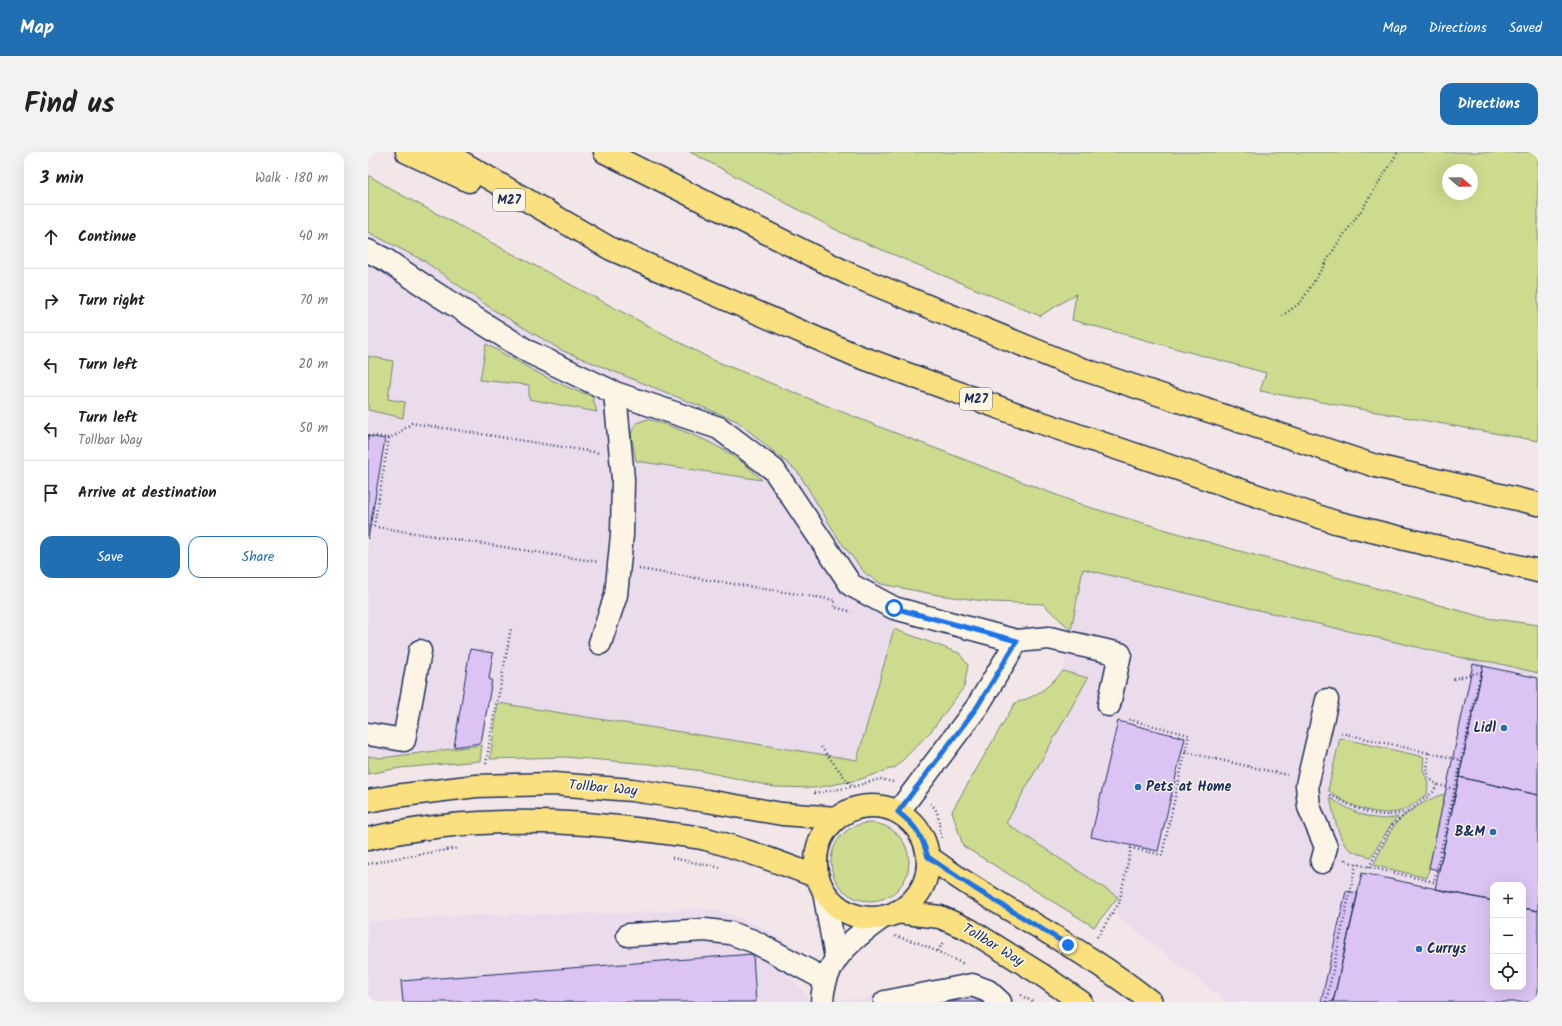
<!DOCTYPE html>
<html lang="en">
<head>
<meta charset="utf-8">
<style>
  :root { --surface:#fff; --page:#f2f2f2; --text:#222; --muted:#767676; --line:#e0e0e0; --accent:#1f6fb2 }
  body { margin:0; font-family:Kalam,sans-serif; background:var(--page); color:var(--text) }
  .controls { position:absolute; right:12px; bottom:12px; display:grid; overflow:hidden; border-radius:8px; box-shadow:0 4px 16px #0002 }
  .controls button { width:36px; height:36px; display:grid; place-items:center; padding:0; border:0; border-bottom:1px solid var(--line); background:var(--surface); color:var(--text); font:20px sans-serif }
  .compass { position:absolute; left:1074px; top:12px; width:36px; height:36px; border-radius:50%; background:var(--surface); box-shadow:0 4px 16px #0002; rotate:110deg }
  .stop { position:absolute; width:12px; height:12px; margin:-9px; border:3px solid #1a73e8; border-radius:50%; background:#fff }
  .stop.end { background:#1a73e8; border-color:#fff; box-shadow:0 1px 4px #0008 }
  .list { margin:0; padding:0; list-style:none }
  h2 { display:flex; justify-content:space-between; align-items:center; height:52px; margin:0; padding:0 16px; font-size:17px }
  h2 small { font-size:13px; font-weight:400; color:var(--muted) }
  .list li { display:grid; grid-template-columns:26px 1fr auto; gap:12px; align-items:center; box-sizing:border-box; height:64px; padding:0 16px; border-top:1px solid var(--line) }
  .list b { display:block; font-size:15px; white-space:nowrap }
  .list p { margin:0; font-size:13px; white-space:nowrap; color:var(--muted) }
  .list em { font-size:13px; font-style:normal; color:var(--muted) }
  .actions { display:flex; gap:8px; padding:12px 16px }
  .actions a { flex:1; padding:9px 0; border:1px solid var(--accent); border-radius:12px; text-align:center; font-size:14px; color:var(--accent) }
  .actions .main { background:var(--accent); color:#fff }
  .icon { flex:none; width:22px; height:22px; fill:none; stroke:currentColor; stroke-width:2; stroke-linecap:round; stroke-linejoin:round }
  .map { position:relative; flex:none; width:1170px; height:850px; overflow:hidden; border-radius:12px }
  header { display:flex; align-items:center; gap:24px; box-sizing:border-box; height:56px; padding:0 20px; background:var(--accent); color:#fff }
  header strong { font-size:19px }
  nav { display:flex; gap:22px; margin-inline-start:auto; font-size:14px }
  .intro { display:flex; align-items:center; justify-content:space-between; box-sizing:border-box; height:96px; padding:0 24px }
  h1 { margin:0; font-size:28px }
  .button { padding:10px 18px; border-radius:12px; background:var(--accent); color:#fff; font-size:14px; font-weight:700 }
  main { display:flex; gap:24px; padding:0 24px }
  aside { flex:1; background:var(--surface); border-radius:12px; box-shadow:0 4px 16px #0002 }
  .map>svg:first-child { display:block }
  .built { fill:#ebdcec; fill-rule:evenodd }
  .green { fill:#ccdb8e; stroke:#748576; fill-rule:evenodd }
  .building { fill:#dbc3f3; stroke:#1b2f5e }
  .lines { fill:none; stroke-linecap:round; stroke-linejoin:round }
  .minor-casing { stroke:#1b2f5e; stroke-width:25 }
  .major-casing { stroke:#1b2f5e; stroke-width:25 }
  .highway-casing { stroke:#1b2f5e; stroke-width:25 }
  .path { stroke:#1b2f5e; stroke-width:2.5; stroke-dasharray:1 3; stroke-linecap:butt }
  .minor { stroke:#fcf5e5; stroke-width:22 }
  .major { stroke:#fbe080; stroke-width:22 }
  .highway { stroke:#fbe080; stroke-width:22 }
  .route { stroke:#1a73e8; stroke-width:5 }
  .poi-dot { fill:#1f6fb2; stroke:#fcf5e5; stroke-width:1.5 }
  .labels { text-anchor:middle; dominant-baseline:central; stroke-width:3; stroke-linejoin:round; paint-order:stroke }
  .shield { fill:#fcf5e5; stroke:#5e6a86; stroke-width:1 }
  .shield-label { font-size:13px; font-weight:bold; fill:#1b2f5e }
  .poi-label { font-size:14px; font-weight:bold; fill:#1b2f5e; stroke:#fcf5e5; text-anchor:end }
  .street-label { font-size:14px; fill:#1b2f5e; stroke:#fcf5e5 }
</style>
</head>
<body>
<header>
<strong>Map</strong>
<nav><a>Map</a><a>Directions</a><a>Saved</a></nav>
</header>
<div class="intro"><h1>Find us</h1><a class="button">Directions</a></div>
<main>
<aside>
<h2>3 min<small>Walk · 180 m</small></h2>
<ul class="list">
<li><svg class="icon" aria-label="ahead" viewBox="0 0 24 24"><path d="M12 20V5M6 11l6-6 6 6"/></svg><div><b>Continue</b></div><em>40 m</em></li>
<li><svg class="icon" aria-label="right" viewBox="0 0 24 24"><path d="M7 20v-9h11M14 6l5 5-5 5"/></svg><div><b>Turn right</b></div><em>70 m</em></li>
<li><svg class="icon" aria-label="left" viewBox="0 0 24 24"><path d="M17 20v-9H6M10 6l-5 5 5 5"/></svg><div><b>Turn left</b></div><em>20 m</em></li>
<li><svg class="icon" aria-label="left" viewBox="0 0 24 24"><path d="M17 20v-9H6M10 6l-5 5 5 5"/></svg><div><b>Turn left</b><p>Tollbar Way</p></div><em>50 m</em></li>
<li><svg class="icon" aria-label="arrive" viewBox="0 0 24 24"><path d="M6 21V4h12l-3 4 3 4H6"/></svg><div><b>Arrive at destination</b></div></li>
</ul>
<div class="actions"><a class="main">Save</a><a>Share</a></div>
</aside>
<div class="map">
<svg width="1170" height="850" viewBox="0 0 1170 850">
  <rect width="100%" height="100%" fill="#f2e6e9"/>
  <filter id="ink" filterUnits="userSpaceOnUse"><feTurbulence type="fractalNoise" baseFrequency=".025" numOctaves="2"/><feDisplacementMap in="SourceGraphic" scale="8" xChannelSelector="R" yChannelSelector="G"/><feConvolveMatrix kernelMatrix="1 2 1 2 8 2 1 2 1" color-interpolation-filters="sRGB"/></filter>
  <g filter="url(#ink)">
    <path class="built" d="M0 80 56 109 124 157 195 199 369 269 430 320 472 389 497 421 513 432 526 456 528 469 489 608 122 550 114 593 13 606 0 604Z
      M715 417 1104 508 1124 510 1170 521V850H859L750 765 749 745 638 671 720 526 695 519ZM1125 733H1155V835H1125Z
      M331 756 353 759 392 774 435 801 420 822 432 835 441 849 494 847 601 823 651 850H0V770L97 763 260 761Z"/>
    <path class="green" d="M322 0H1170V289L892 239 898 221 704 168 708 142 672 164 476 82ZM1080 18H1104V42H1080Z
      M0 23 28 40 345 208 512 275 717 354 864 397 1119 466 1170 473V521L1124 510 1104 508 715 417 703 478 675 452 624 450 570 443 513 432 497 421 472 389 430 320 369 269 195 199 124 157 56 109 0 80Z
      M118 192C152 210 186 233 224 244L229 260 161 247V233L112 228Z
      M0 204 25 209 20 247 37 250 35 266 0 258Z
      M280 267C311 277 341 287 368 306 378 312 386 321 394 328L268 309 263 282 268 271Z
      M526 477 591 501 600 513 596 535 564 578 528 615 490 628 447 636 407 635 334 619 282 612 196 605 122 607 130 551 489 608Z
      M695 519 720 526 638 671 750 745 726 775 595 694 584 659 647 551C670 544 679 536 695 519Z
      M972 586 1056 605 1055 617 1060 632 1059 642C1052 646 1046 653 1038 657 1014 668 979 654 960 638Z
      M114 593 112 609 32 616 0 622V604L13 606Z
      M1078 642 1059 726 1005 713C1012 701 1018 686 1026 674 1033 663 1065 643 1078 642Z
      M962 646C982 658 1005 672 1030 665L1024 671 1003 705C995 703 986 701 980 696 970 688 965 658 962 646Z
      M463 710a39 39 0 1 1 78 0a39 39 0 1 1-78 0Z"/>
    <path class="building" d="M0 284 17 287 0 387Z
      M102 497 125 501 121 527 124 528 113 591 86 595Z
      M1105 512 1115 514 1071 718 1061 716Z
      M1115 514 1170 526V643L1091 625Z
      M750 569 817 586 790 699 723 685Z
      M1091 625 1170 643V759L1155 756V733H1125V749L1067 737Z
      M994 721 1125 749V835H1155V756L1170 759V850H965Z
      M978 739 990 741 965 850H953Z
      M385 802 388 850H35L33 829Z
      M595 841 596 846 608 844 617 850H551Z"/>
    <g class="lines">
      <defs>
        <path id="minor" d="M0 99 18 108 67 141 161 200 247 241 351 276 406 318 483 433 526 456 649 489 681 486 752 502 741 553
          M232 491 248 443 254 383 255 327 247 241
          M0 582 36 588 52 499
          M530 660 609 555 649 489
          M954 710 958 695 941 655 939 633 959 548
          M456 740 468 806
          M260 783 337 778 362 781 385 789 458 828
          M454 850C456 808 484 787 515 765
          M517 850 604 833 620 839 632 850"/>
        <path id="major" d="M0 649 27 644 108 634 186 632 264 638 339 649 414 662 469 666
          M448 710a56 56 0 1 1 112 0a56 56 0 1 1-112 0Z
          M0 687C92 665 190 666 284 679 301 682 320 683 338 687 376 697 413 711 450 725
          M560 705C575 715 590 726 605 735 665 773 728 806 783 850
          M528 760 572 765 602 778 674 823 713 850"/>
        <path id="highway" d="M39 0 101 29
          M76 0 243 97 487 203 668 269 967 370 1170 419
          M237 0 481 122 711 216 1008 314 1170 352"/>
      </defs>
      <use href="#minor" class="minor-casing"/>
      <use href="#major" class="major-casing"/>
      <use href="#highway" class="highway-casing"/>
      <path class="path" d="M914 164 933 150 968 94 993 59 1030 0
        M0 283 21 286
        M2 374 231 410
        M6 374 21 286 28 283 44 271 232 301
        M271 417 467 448 466 455 484 460
        M973 581 1093 608
        M453 595 484 635
        M817 600 919 623
        M1061 601C1056 628 1062 632 1087 637
        M118 612 128 551 130 547 143 476
        M446 641 484 635 512 627 525 630
        M962 643C988 656 1008 669 1038 660
        M562 652C575 660 568 675 575 688
        M304 706 354 716
        M977 707V709L988 712
        M0 712 29 706 90 696
        M1001 715 1024 673 1065 640 1069 633
        M527 784 551 791 596 812
        M729 785 751 751 763 696 794 703 821 583 759 567
        M570 799 575 790
        M653 843 665 850
        M958 850 988 712 1066 730 1113 520 1085 527"/>
      <use href="#minor" class="minor"/>
      <use href="#major" class="major"/>
      <use href="#highway" class="highway"/>
    </g>
  </g>
  <g class="lines" filter="url(#ink)">
    <path class="route" d="M526 456 649 489 609 555 530 660C549 675 553 682 560 705L606 736 700 793"/>
  </g>
  <g class="poi-dot">
    <circle cx="1136" cy="576" r="4"/>
    <circle cx="770" cy="635" r="4"/>
    <circle cx="1125" cy="680" r="4"/>
    <circle cx="1051" cy="797" r="4"/>
  </g>
  <g class="labels">
    <g class="shield">
      <rect x="125" y="37" width="32" height="22" rx="3"/>
      <rect x="592" y="236" width="32" height="22" rx="3"/>
    </g>
    <g class="shield-label">
      <text x="141" y="48">M27</text>
      <text x="608" y="247">M27</text>
    </g>
    <g class="poi-label">
      <text x="1128" y="576">Lidl</text>
      <text x="778" y="635" text-anchor="start">Pets at Home</text>
      <text x="1117" y="680">B&amp;M</text>
      <text x="1059" y="797" text-anchor="start">Currys</text>
    </g>
    <g class="street-label">
      <text transform="translate(235 636) rotate(5)">Tollbar Way</text>
      <text transform="translate(625 793) rotate(31)">Tollbar Way</text>
    </g>
  </g>
</svg>
<div class="controls">
<button>+</button>
<button>−</button>
<button><svg class="icon" aria-label="locate" viewBox="0 0 24 24"><circle cx="12" cy="12" r="6"/><path d="M12 2v4M12 18v4M2 12h4M18 12h4"/></svg></button>
</div>
<svg class="compass" viewBox="-18 -18 36 36"><path d="M0-13l5 13h-10z" fill="#e53935"/><path d="M0 13l5-13h-10z" fill="#767676"/></svg>
<div class="stop" style="left:526px;top:456px"></div>
<div class="stop end" style="left:700px;top:793px"></div>
</div>
</main>
</body>
</html>
